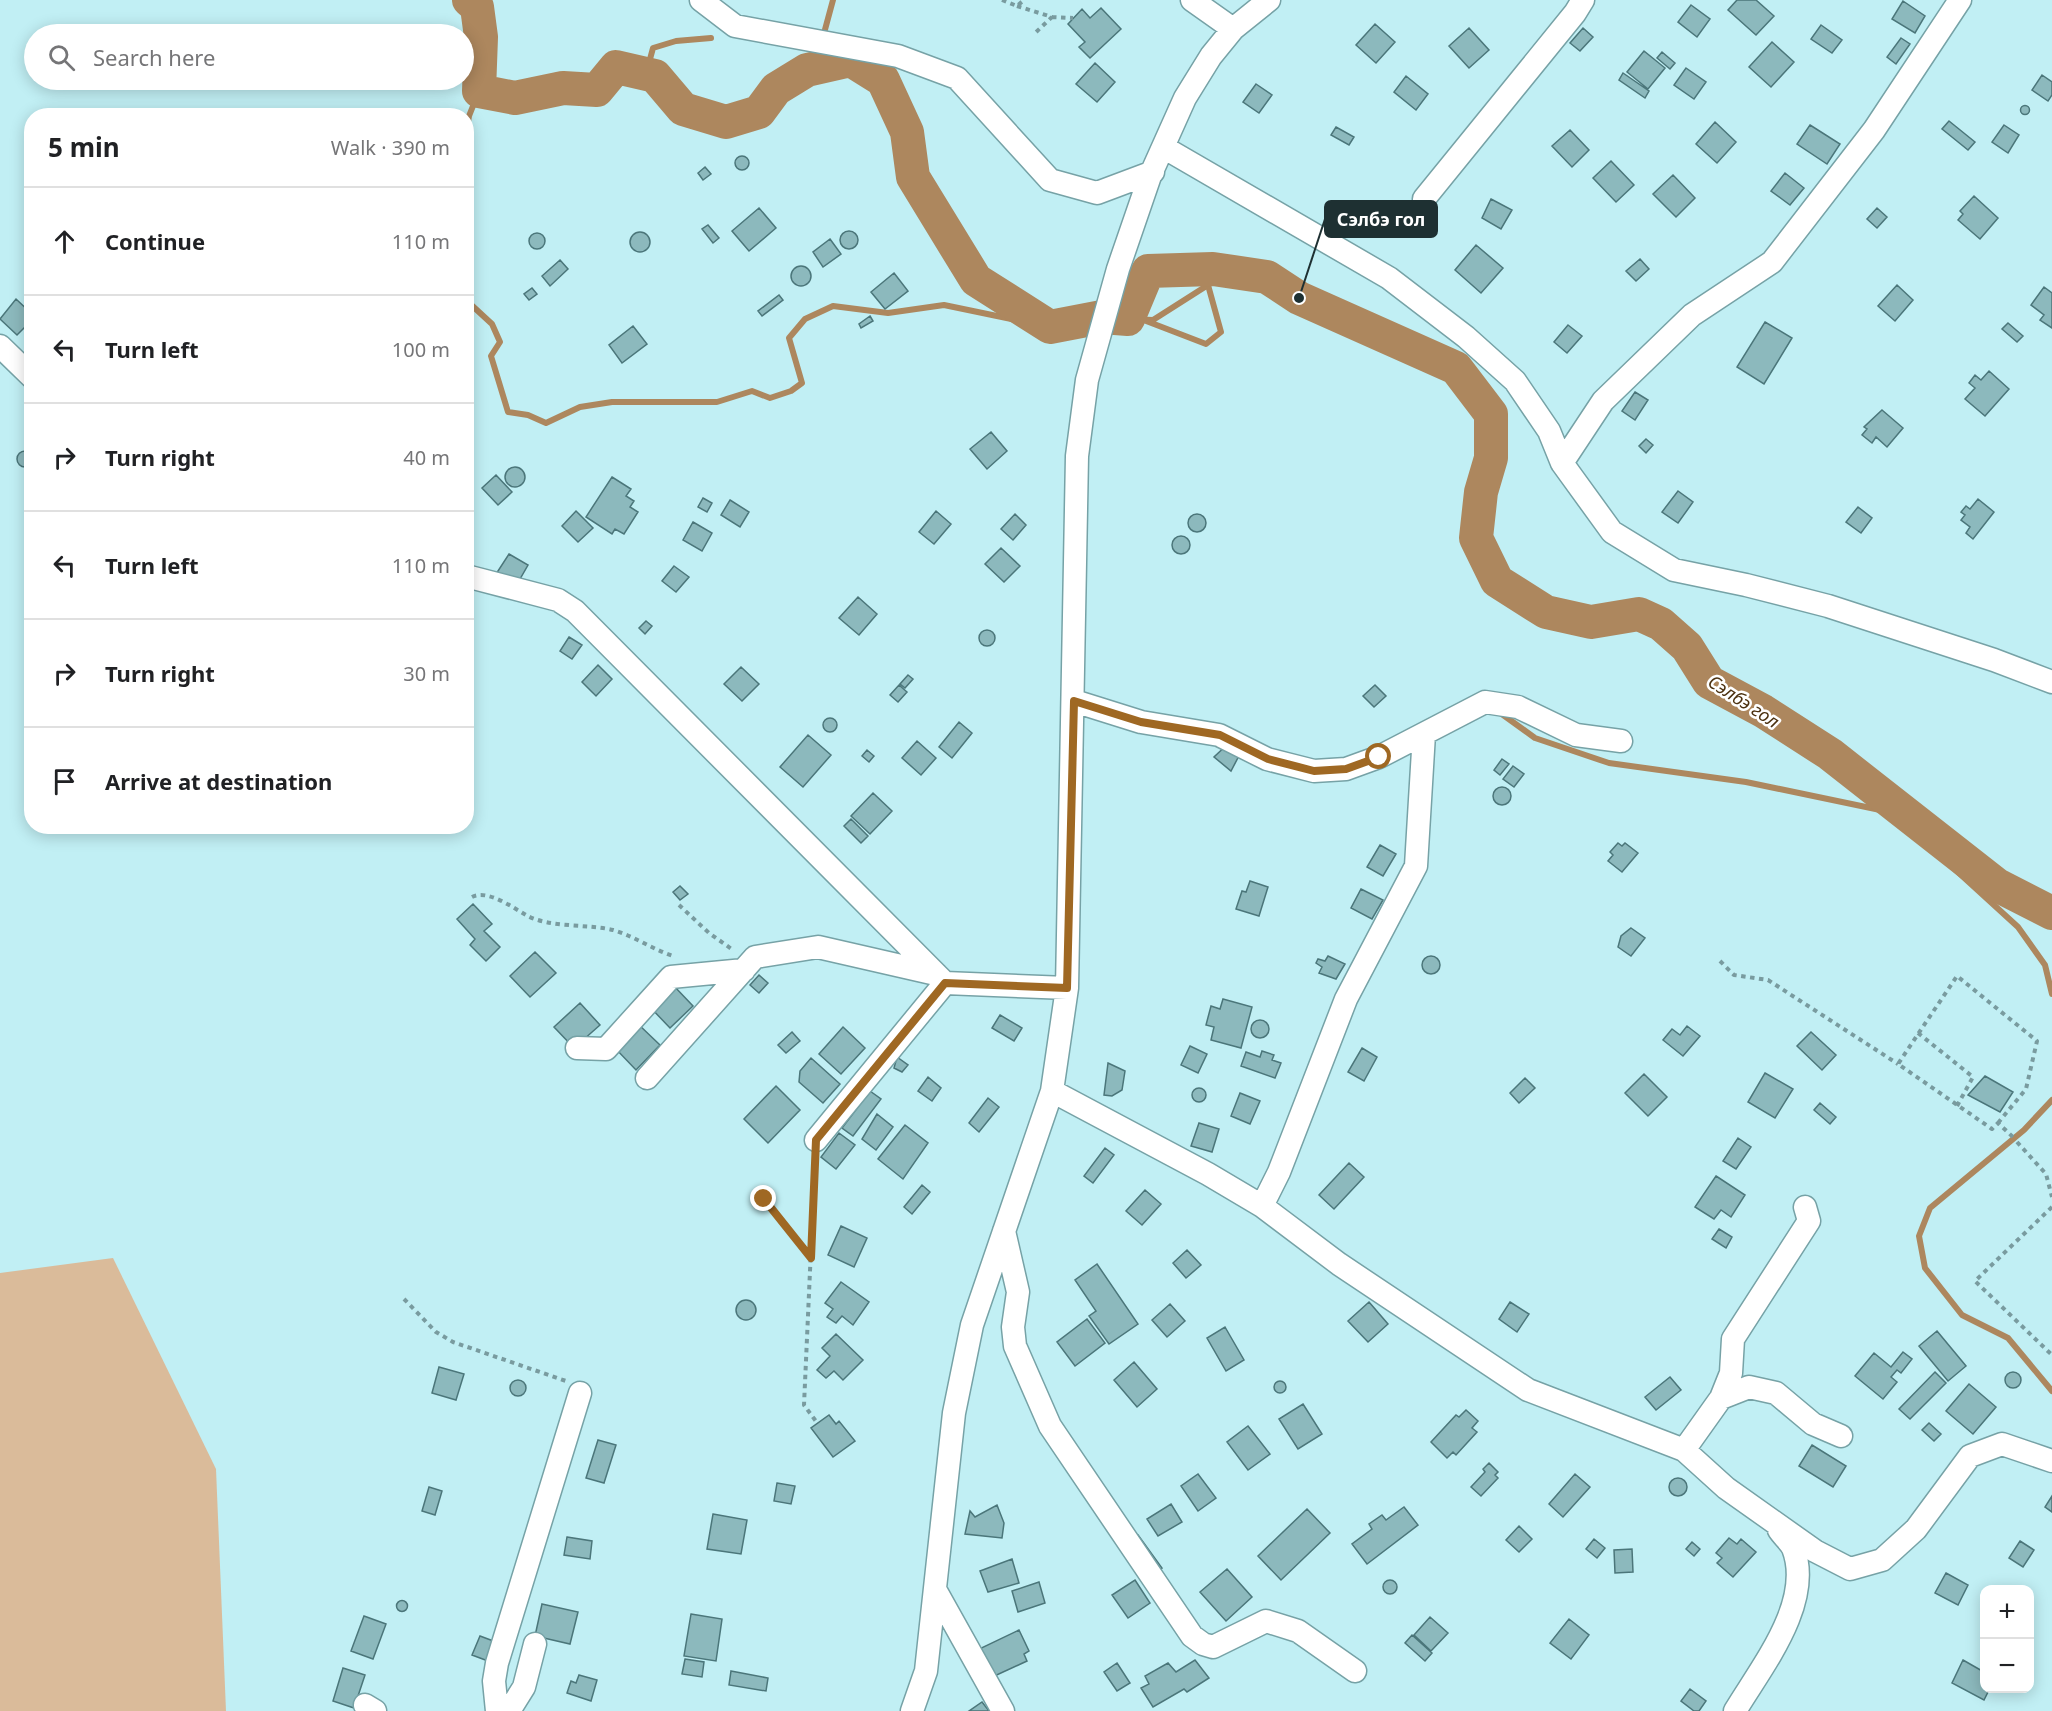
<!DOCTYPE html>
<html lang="en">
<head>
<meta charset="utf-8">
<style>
  :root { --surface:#fff; --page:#f6f6f6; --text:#202124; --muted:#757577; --line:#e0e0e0 }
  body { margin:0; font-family:"Noto Sans",sans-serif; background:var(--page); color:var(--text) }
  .controls { position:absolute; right:18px; bottom:18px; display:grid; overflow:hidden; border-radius:12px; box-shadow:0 3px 15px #0003 }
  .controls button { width:54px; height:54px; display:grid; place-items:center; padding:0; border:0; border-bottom:2px solid var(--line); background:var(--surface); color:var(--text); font:30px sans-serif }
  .stop { position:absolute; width:18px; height:18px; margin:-14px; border:4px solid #9f6823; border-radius:50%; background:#fff }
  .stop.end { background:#9f6823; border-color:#fff; box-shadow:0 2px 6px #0008 }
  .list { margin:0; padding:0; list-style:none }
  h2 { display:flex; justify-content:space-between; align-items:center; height:78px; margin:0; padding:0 24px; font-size:26px }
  h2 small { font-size:20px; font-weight:400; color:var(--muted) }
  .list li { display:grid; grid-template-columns:39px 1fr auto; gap:18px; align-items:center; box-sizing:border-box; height:108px; padding:0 24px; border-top:2px solid var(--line) }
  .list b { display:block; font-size:22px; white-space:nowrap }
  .list em { font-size:20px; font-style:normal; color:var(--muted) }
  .icon { flex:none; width:33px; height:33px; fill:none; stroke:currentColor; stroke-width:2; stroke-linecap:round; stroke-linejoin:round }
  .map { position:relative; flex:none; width:2052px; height:1711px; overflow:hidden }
  .search { position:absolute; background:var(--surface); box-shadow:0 3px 15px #0003; left:24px; top:24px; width:450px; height:66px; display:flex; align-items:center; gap:15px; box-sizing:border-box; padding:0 21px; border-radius:33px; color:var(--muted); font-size:22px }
  .panel { position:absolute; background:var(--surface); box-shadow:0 3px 15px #0003; left:24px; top:108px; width:450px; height:726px; border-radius:24px }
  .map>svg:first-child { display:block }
  .green { fill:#dabb9a }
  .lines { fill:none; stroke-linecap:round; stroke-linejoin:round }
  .stream { stroke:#ad875e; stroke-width:6 }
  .river { stroke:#ad875e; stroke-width:34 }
  .building { fill:#8cb9bd; stroke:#4b767a; stroke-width:1.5 }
  .street-casing { stroke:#76a2a6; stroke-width:25 }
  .path { stroke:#799b9f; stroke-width:4; stroke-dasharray:4.5 4.5; stroke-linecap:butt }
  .street { stroke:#fff; stroke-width:22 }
  .route { stroke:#9f6823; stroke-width:8 }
  .labels { text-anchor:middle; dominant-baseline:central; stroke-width:5; stroke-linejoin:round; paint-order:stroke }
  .water-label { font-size:18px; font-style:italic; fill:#4c3110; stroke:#fff }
  .leader { fill:none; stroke:#1e3032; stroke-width:2 }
  .callout-dot { fill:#1e3032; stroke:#fff; stroke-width:2 }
  .callout { fill:#1e3032; stroke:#1e3032; stroke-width:2 }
  .callout-label { font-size:18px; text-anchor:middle; font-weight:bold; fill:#fff }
</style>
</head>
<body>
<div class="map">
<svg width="2052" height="1711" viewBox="0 0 2052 1711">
  <rect width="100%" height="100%" fill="#c1eff4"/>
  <path class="green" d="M113 1258 216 1469 226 1711H0V1273Z"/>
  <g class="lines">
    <path class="stream" d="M823 37 833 0
      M807 70 821 47
      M646 74 653 48 676 41 711 38
      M466 134 469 116 479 91
      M466 300 492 324 500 342 491 356 508 412 528 415 546 423 580 407 612 402H717L752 391 770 398 791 391 802 383 789 338 805 319 833 306 888 313 944 305 1050 327
      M1128 319 1153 320 1230 271
      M1141 319 1206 344 1221 332 1208 285
      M1499 712 1535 738 1609 763 1746 782 1909 816 1948 863 2018 927 2045 965 2052 994
      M2052 1100 2024 1130 1930 1208 1919 1236 1925 1268 1962 1315 2008 1338 2052 1391"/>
    <path class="river" d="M469 0 477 7 481 37 479 91 515 98 563 88 597 90 616 67 655 76 683 109 726 122 759 112 776 89 807 70 851 60 883 80 907 132 913 177 976 280 1050 327 1102 317 1128 319 1148 271 1213 269 1267 277 1299 298 1456 368 1491 414V458L1481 492 1476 538 1497 581 1546 612 1591 622 1639 614 1661 624 1687 647 1709 682 1763 711 1830 754 1997 885 2052 913"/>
  </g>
  <path class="building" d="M1737 0H1756L1774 16 1756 35 1728 10Z
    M1903 1 1925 16 1915 33 1892 19Z
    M1691 5 1710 19 1697 37 1678 22Z
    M1101 8 1121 29 1090 58 1079 47 1085 42 1068 24 1082 9 1090 18Z
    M1375 24 1395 42 1376 63 1356 45Z
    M1821 25 1842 40 1832 53 1811 39Z
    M1469 28 1489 50 1469 68 1449 46Z
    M1583 28 1593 37 1580 51 1570 43Z
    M1901 38 1910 44 1896 64 1887 57Z
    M1772 42 1794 62 1771 87 1749 67Z
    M1644 51 1665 68 1648 89 1627 72Z
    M1662 52 1675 63 1670 69 1657 58Z
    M1095 63 1115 82 1097 102 1076 84Z
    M1686 68 1706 82 1694 99 1674 85Z
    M1623 73 1649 91 1645 98 1619 80Z
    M2042 75 2052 82V95L2048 101 2032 90Z
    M1406 76 1428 94 1416 110 1394 92Z
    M1256 84 1272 95 1259 113 1243 102Z
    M2020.5 110a4.5 4.5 0 1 1 9 0a4.5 4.5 0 1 1-9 0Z
    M1949 121 1975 142 1968 150 1942 129Z
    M1715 122 1736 142 1717 163 1696 144Z
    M1810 125 1840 144 1827 164 1797 144Z
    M2004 125 2019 135 2008 153 1992 142Z
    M1336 127 1354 137 1349 145 1331 135Z
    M1570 130 1589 150 1572 167 1552 146Z
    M735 163a7 7 0 1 1 14 0a7 7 0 1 1-14 0Z
    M1611 161 1634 185 1616 202 1593 178Z
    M705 167 711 174 703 180 698 173Z
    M1785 173 1804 188 1790 205 1771 191Z
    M1673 175 1695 198 1676 217 1653 194Z
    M1974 196 1998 218 1980 239 1958 220 1963 214 1960 211Z
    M1491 199 1512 210 1501 229 1482 218Z
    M759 208 776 228 749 251 732 231Z
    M1877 208 1887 217 1877 228 1867 219Z
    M708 225 719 238 713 243 702 229Z
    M840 240a9 9 0 1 1 18 0a9 9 0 1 1-18 0Z
    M630 242a10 10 0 1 1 20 0a10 10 0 1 1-20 0Z
    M529 241a8 8 0 1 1 16 0a8 8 0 1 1-16 0Z
    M830 239 841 254 823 267 813 252Z
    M1476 245 1503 268 1481 293 1455 270Z
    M1640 259 1649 269 1636 281 1626 271Z
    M560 260 568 269 550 286 542 276Z
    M791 276a10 10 0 1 1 20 0a10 10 0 1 1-20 0Z
    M894 273 908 291 885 309 871 292Z
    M1897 285 1913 300 1895 321 1878 306Z
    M2044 287 2052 293V328L2040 320 2044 315 2031 305Z
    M532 288 537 294 529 300 524 294Z
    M779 295 783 300 762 316 758 311Z
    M16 299 32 314V320L17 335 0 319Z
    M870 316 873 321 861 328 859 324Z
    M1765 322 1792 338 1764 384 1737 367Z
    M2008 323 2023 336 2017 342 2002 329Z
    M1568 325 1582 336 1567 353 1554 342Z
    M633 326 647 344 622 363 609 345Z
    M1989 371 2009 389 1985 416 1965 399 1975 388 1969 383 1975 375 1981 380Z
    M1635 392 1648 400 1635 420 1622 411Z
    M1882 410 1903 428 1887 447 1876 437 1872 443 1862 435 1867 429 1864 427Z
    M991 432 1007 451 987 469 970 449Z
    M1646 439 1653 445 1646 453 1639 446Z
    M17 459a8 8 0 1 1 16 0a8 8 0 1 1-16 0Z
    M505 477a10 10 0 1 1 20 0a10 10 0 1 1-20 0Z
    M496 475 512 492 498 505 482 488Z
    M612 477 631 489 626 496 634 501 630 507 638 512 624 534 615 529 612 534 586 517Z
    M1678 491 1693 502 1678 523 1662 512Z
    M703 498 712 503 707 512 698 507Z
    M1978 499 1994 512 1973 539 1966 533 1970 527 1961 520 1965 515 1961 512 1966 506 1970 509Z
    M730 500 749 512 740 527 721 515Z
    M1858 507 1872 518 1861 533 1846 522Z
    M576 511 593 528 578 542 562 526Z
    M936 511 951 524 934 544 919 532Z
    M1015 514 1026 525 1013 540 1001 529Z
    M1188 523a9 9 0 1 1 18 0a9 9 0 1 1-18 0Z
    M693 522 712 533 702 551 683 540Z
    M1172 545a9 9 0 1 1 18 0a9 9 0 1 1-18 0Z
    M1001 548 1020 566 1004 582 985 564Z
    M509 554 528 565 516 586 496 574Z
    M674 566 689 577 676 592 662 581Z
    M858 597 877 614 859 635 839 618Z
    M646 621 652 626 645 634 639 628Z
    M979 638a8 8 0 1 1 16 0a8 8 0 1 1-16 0Z
    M569 637 582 645 572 659 560 651Z
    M598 665 612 679 596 696 582 682Z
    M741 667 759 684 742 701 724 684Z
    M908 675 913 679 905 688 900 684Z
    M899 685 907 692 898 702 890 695Z
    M1375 685 1386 696 1374 707 1363 696Z
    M823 725a7 7 0 1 1 14 0a7 7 0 1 1-14 0Z
    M959 722 972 733 952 758 939 747Z
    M808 735 831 755 803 787 780 767Z
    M917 741 936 758 921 775 902 758Z
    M1230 742 1241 752 1231 771 1214 757Z
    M867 750 874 756 869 762 862 756Z
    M1502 759 1509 764 1500 775 1494 770Z
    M1513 766 1524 774 1514 787 1503 779Z
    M1493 796a9 9 0 1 1 18 0a9 9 0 1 1-18 0Z
    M873 793 892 811 870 834 851 816Z
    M851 819 868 836 861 843 844 826Z
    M1618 843 1622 846 1625 843 1638 853 1622 872 1608 861 1613 855 1610 852Z
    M1380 845 1396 854 1383 876 1367 867Z
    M1250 881 1268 887 1259 916 1236 909 1242 891 1246 892Z
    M680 886 688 894 680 900 673 892Z
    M1361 889 1383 900 1372 919 1351 908Z
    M473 904 492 924 484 931 500 947 486 961 470 945 475 939 457 919Z
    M1631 928 1645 938 1631 956 1618 947 1621 936Z
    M535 952 556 973 530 997 510 976Z
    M1328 956 1345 964 1336 979 1319 973 1322 967 1316 963 1318 959 1325 961Z
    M1422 965a9 9 0 1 1 18 0a9 9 0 1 1-18 0Z
    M759 975 768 983 759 993 750 985Z
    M673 985 693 1006 670 1028 650 1007Z
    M1223 999 1252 1007 1241 1048 1211 1040 1214 1027 1206 1025 1211 1006 1220 1009Z
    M580 1003 600 1025 574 1048 554 1027Z
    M1000 1015 1022 1028 1014 1041 992 1028Z
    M1251 1029a9 9 0 1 1 18 0a9 9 0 1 1-18 0Z
    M637 1023 660 1045 636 1070 615 1048Z
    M1687 1026 1700 1036 1683 1056 1663 1040 1672 1029 1680 1035Z
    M843 1027 865 1048 841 1074 819 1054Z
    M792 1032 800 1041 786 1053 778 1045Z
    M1811 1032 1836 1055 1822 1070 1797 1046Z
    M1190 1046 1207 1054 1198 1073 1181 1065Z
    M1362 1048 1377 1057 1364 1081 1348 1072Z
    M1262 1051 1274 1055 1272 1060 1281 1063 1275 1078 1241 1066 1246 1052 1260 1057Z
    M897 1057 908 1065 902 1072 894 1068Z
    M811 1058 840 1084 823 1103 799 1082 800 1071Z
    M1108 1063 1125 1071 1122 1090 1112 1096 1104 1095Z
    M1765 1073 1793 1089 1775 1118 1748 1102Z
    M1644 1074 1667 1097 1648 1116 1625 1093Z
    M1985 1076 2013 1092 2000 1112 1968 1095Z
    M928 1077 941 1088 932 1101 918 1091Z
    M1525 1078 1535 1088 1519 1103 1510 1093Z
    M776 1086 800 1110 768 1143 744 1119Z
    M1192 1095a7 7 0 1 1 14 0a7 7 0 1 1-14 0Z
    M870 1091 881 1099 853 1136 842 1128Z
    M1240 1093 1260 1101 1250 1124 1231 1116Z
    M988 1098 999 1107 979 1132 969 1123Z
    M1820 1103 1836 1117 1830 1124 1814 1110Z
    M877 1114 893 1127 876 1150 862 1139Z
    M1199 1123 1219 1129 1212 1152 1191 1146Z
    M905 1125 928 1143 903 1179 878 1159Z
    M839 1133 855 1145 836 1169 821 1157Z
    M1738 1138 1751 1147 1736 1169 1723 1161Z
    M1105 1148 1114 1155 1093 1183 1084 1176Z
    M1349 1163 1364 1177 1334 1209 1319 1195Z
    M1716 1176 1745 1195 1731 1217 1721 1210 1714 1219 1695 1207Z
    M922 1185 930 1192 912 1214 904 1207Z
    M1145 1190 1161 1204 1142 1225 1126 1211Z
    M841 1226 867 1238 854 1267 828 1255Z
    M1719 1229 1732 1237 1726 1248 1712 1239Z
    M1187 1250 1201 1265 1186 1278 1173 1263Z
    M1097 1264 1138 1324 1109 1344 1089 1316 1096 1311 1075 1280Z
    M841 1282 869 1302 853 1325 842 1316 836 1323 827 1317 833 1309 825 1303Z
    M736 1310a10 10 0 1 1 20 0a10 10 0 1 1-20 0Z
    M1369 1302 1388 1324 1368 1342 1348 1321Z
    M1510 1302 1529 1314 1517 1332 1499 1319Z
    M1170 1304 1185 1321 1167 1337 1152 1320Z
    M1087 1319 1105 1343 1075 1366 1057 1342Z
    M1225 1327 1244 1360 1226 1371 1207 1338Z
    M1937 1331 1966 1366 1948 1381 1919 1346Z
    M836 1334 863 1360 843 1380 834 1371 826 1378 817 1370 830 1356 822 1348Z
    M1903 1352 1912 1359 1901 1373 1897 1370 1891 1377 1897 1382 1883 1399 1855 1376 1874 1353 1891 1367Z
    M1134 1362 1157 1389 1137 1407 1114 1380Z
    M439 1367 464 1374 456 1400 432 1393Z
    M1935 1372 1946 1383 1910 1419 1899 1409Z
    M2005 1380a8 8 0 1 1 16 0a8 8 0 1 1-16 0Z
    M1670 1377 1681 1390 1656 1410 1645 1397Z
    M510 1388a8 8 0 1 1 16 0a8 8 0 1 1-16 0Z
    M1274 1387a6 6 0 1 1 12 0a6 6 0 1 1-12 0Z
    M1969 1384 1996 1407 1973 1434 1946 1411Z
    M1303 1404 1322 1434 1298 1449 1279 1419Z
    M1466 1410 1478 1421 1472 1428 1477 1432 1456 1455 1453 1452 1447 1458 1431 1442 1456 1415 1459 1417Z
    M829 1415 836 1424 839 1421 855 1441 833 1457 811 1428Z
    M1929 1423 1941 1434 1934 1441 1922 1430Z
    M1248 1426 1270 1454 1248 1470 1227 1442Z
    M598 1440 616 1445 604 1483 586 1478Z
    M1812 1445 1846 1466 1833 1487 1799 1466Z
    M1489 1463 1498 1472 1495 1475 1498 1478 1481 1496 1471 1487 1485 1472 1483 1469Z
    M1198 1474 1216 1498 1198 1511 1181 1486Z
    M1575 1474 1590 1487 1563 1517 1549 1504Z
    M1669 1487a9 9 0 1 1 18 0a9 9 0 1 1-18 0Z
    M777 1483 795 1486 791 1504 774 1501Z
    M429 1487 442 1491 435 1515 422 1511Z
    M2052 1496V1512L2045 1507Z
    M1171 1504 1182 1522 1158 1536 1147 1519Z
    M997 1505 1004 1523 1002 1538 965 1534 970 1511 975 1517Z
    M1404 1507 1418 1525 1367 1564 1352 1544 1372 1529 1369 1524 1382 1515 1386 1520Z
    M1307 1509 1330 1533 1281 1580 1258 1556Z
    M713 1514 747 1520 741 1554 707 1549Z
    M1519 1526 1532 1539 1519 1552 1506 1540Z
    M1138 1535 1162 1568 1157 1572 1133 1539Z
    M567 1537 592 1541 590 1559 564 1555Z
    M1729 1538 1737 1544 1741 1539 1756 1552 1733 1577 1717 1563 1722 1558 1716 1553Z
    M1594 1539 1605 1548 1597 1558 1586 1549Z
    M2020 1541 2034 1550 2023 1567 2009 1558Z
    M1692 1542 1700 1549 1694 1556 1686 1549Z
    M1632 1549 1633 1572 1615 1573 1614 1550Z
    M1012 1559 1019 1583 988 1592 980 1571Z
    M1227 1569 1252 1597 1226 1621 1200 1592Z
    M1946 1573 1968 1585 1958 1605 1935 1593Z
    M1383 1587a7 7 0 1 1 14 0a7 7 0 1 1-14 0Z
    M1135 1580 1150 1603 1128 1618 1112 1595Z
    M1039 1582 1045 1603 1018 1612 1012 1591Z
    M396.5 1606a5.5 5.5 0 1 1 11 0a5.5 5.5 0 1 1-11 0Z
    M542 1604 578 1612 570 1644 535 1636Z
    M691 1614 722 1619 716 1661 684 1656Z
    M364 1616 386 1624 373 1659 351 1651Z
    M1430 1617 1448 1633 1431 1651 1414 1635Z
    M1569 1619 1589 1635 1571 1659 1550 1643Z
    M1019 1630 1029 1651 1024 1654 1027 1661 988 1679 975 1651Z
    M1412 1635 1432 1653 1425 1661 1405 1643Z
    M480 1636 496 1642 488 1661 472 1655Z
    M685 1659 704 1662 702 1677 682 1674Z
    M1195 1660 1209 1678 1187 1692 1184 1689 1153 1707 1141 1688 1149 1684 1145 1676 1168 1663 1176 1672Z
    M1963 1660 1984 1672V1688H1990L1984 1700 1952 1683Z
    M1117 1663 1130 1683 1117 1691 1104 1672Z
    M343 1668 365 1675 354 1708 333 1701Z
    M731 1671 768 1678 766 1691 729 1685Z
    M579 1675 597 1680 591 1701 567 1693 571 1681 576 1683Z
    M1690 1689 1706 1701 1699 1711H1694L1681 1701Z
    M982 1702 989 1711H969Z"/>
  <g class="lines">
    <defs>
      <path id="street" d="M701 0 735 26 898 56 957 78 1050 180 1097 193 1153 172
        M1192 0 1233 29
        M1960 0 1874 130 1772 262 1692 315 1603 401 1562 463 1612 532 1674 570 1746 585 1828 606 1994 660 2052 682
        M1163 147 1389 278 1466 337 1515 381 1549 431 1562 463
        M1424 199 1575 13 1583 0
        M0 346 32 377
        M466 576 558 600 575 611 945 983 1067 988
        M1074 701 1141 722 1219 735 1267 759 1314 771 1346 769 1379 757 1485 702 1518 707 1576 735 1621 741
        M577 1048 606 1049 671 977 744 970
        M647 1078 755 957 818 947 936 974
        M1052 1091 1208 1174 1262 1206 1339 1264 1528 1390 1684 1450 1726 1488 1815 1551 1850 1569 1882 1560 1916 1529 1970 1456 2002 1444 2052 1461
        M816 1140 945 983
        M1262 1206 1279 1172 1346 999 1416 866 1424 734
        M1004 1231 1018 1292 1013 1327 1015 1346 1050 1426 1192 1636 1203 1644 1213 1647 1266 1621 1298 1631 1355 1671
        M1721 1398 1749 1387 1776 1393 1813 1424 1841 1436
        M1684 1450 1721 1398 1731 1373 1733 1339 1809 1221 1805 1207
        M936 1591 1003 1711
        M365 1705 375 1711
        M497 1711 494 1681 497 1663 580 1393
        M509 1711 524 1687 535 1644
        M912 1711 926 1671 954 1413 972 1325 1052 1091 1067 988 1077 456 1087 380 1118 269 1150 176 1185 98 1211 56 1233 29 1269 0
        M1735 1711C1762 1666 1814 1602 1793 1548 1790 1542 1783 1536 1779 1530"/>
    </defs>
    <use href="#street" class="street-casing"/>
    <path class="path" d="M1002 0 1017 6 1024 0
      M1017 6 1052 17 1033 35
      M1052 17 1073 18
      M472 897C487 889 512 907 526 915 548 928 590 924 613 930 634 936 652 949 673 956
      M679 905 709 933 733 950
      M1720 961 1734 975 1768 980 1898 1064
      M1918 1033 1973 1077 1957 1106
      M1998 1123 2026 1089 2037 1041 1957 976 1898 1064 1992 1129 1998 1123 2014 1138
      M2017 1142 2046 1174 2052 1197
      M815 1159 804 1405 818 1424
      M764 1199 810 1257
      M2052 1207 1975 1281 2052 1355
      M404 1299 436 1332 453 1342 566 1381"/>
    <use href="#street" class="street"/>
  </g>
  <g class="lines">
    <path class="route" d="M764 1199 811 1258 816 1140 945 983 1067 988 1074 701 1141 722 1220 735 1268 759 1314 771 1346 769 1379 757"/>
  </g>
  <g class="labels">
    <g class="water-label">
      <text transform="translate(1744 701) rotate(33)">Сэлбэ гол</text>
    </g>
  </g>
  <path class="leader" d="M1299 298L1325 219"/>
  <circle class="callout-dot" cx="1299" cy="298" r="6"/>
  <rect class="callout" x="1325" y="201" width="112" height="36" rx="6"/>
  <g class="callout-label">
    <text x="1381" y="226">Сэлбэ гол</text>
  </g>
</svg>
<div class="controls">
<button>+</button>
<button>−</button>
</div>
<div class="stop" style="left:1379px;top:757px"></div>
<div class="stop end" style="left:764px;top:1199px"></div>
<div class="search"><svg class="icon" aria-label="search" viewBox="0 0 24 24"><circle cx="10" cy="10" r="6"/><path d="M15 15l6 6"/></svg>Search here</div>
<section class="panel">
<h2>5 min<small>Walk · 390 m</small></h2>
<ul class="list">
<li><svg class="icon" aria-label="ahead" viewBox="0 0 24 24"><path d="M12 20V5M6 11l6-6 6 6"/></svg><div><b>Continue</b></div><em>110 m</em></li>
<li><svg class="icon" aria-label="left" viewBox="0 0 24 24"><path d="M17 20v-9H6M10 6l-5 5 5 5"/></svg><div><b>Turn left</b></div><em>100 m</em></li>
<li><svg class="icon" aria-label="right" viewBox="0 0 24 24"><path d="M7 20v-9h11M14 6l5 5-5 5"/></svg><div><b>Turn right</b></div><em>40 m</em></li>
<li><svg class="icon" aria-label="left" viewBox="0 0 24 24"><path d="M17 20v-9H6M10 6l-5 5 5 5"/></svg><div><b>Turn left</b></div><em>110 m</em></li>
<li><svg class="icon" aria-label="right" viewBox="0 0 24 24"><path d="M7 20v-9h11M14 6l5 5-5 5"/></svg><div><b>Turn right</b></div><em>30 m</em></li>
<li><svg class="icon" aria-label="arrive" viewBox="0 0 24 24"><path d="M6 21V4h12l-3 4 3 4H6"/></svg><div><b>Arrive at destination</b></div></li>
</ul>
</section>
</div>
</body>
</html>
